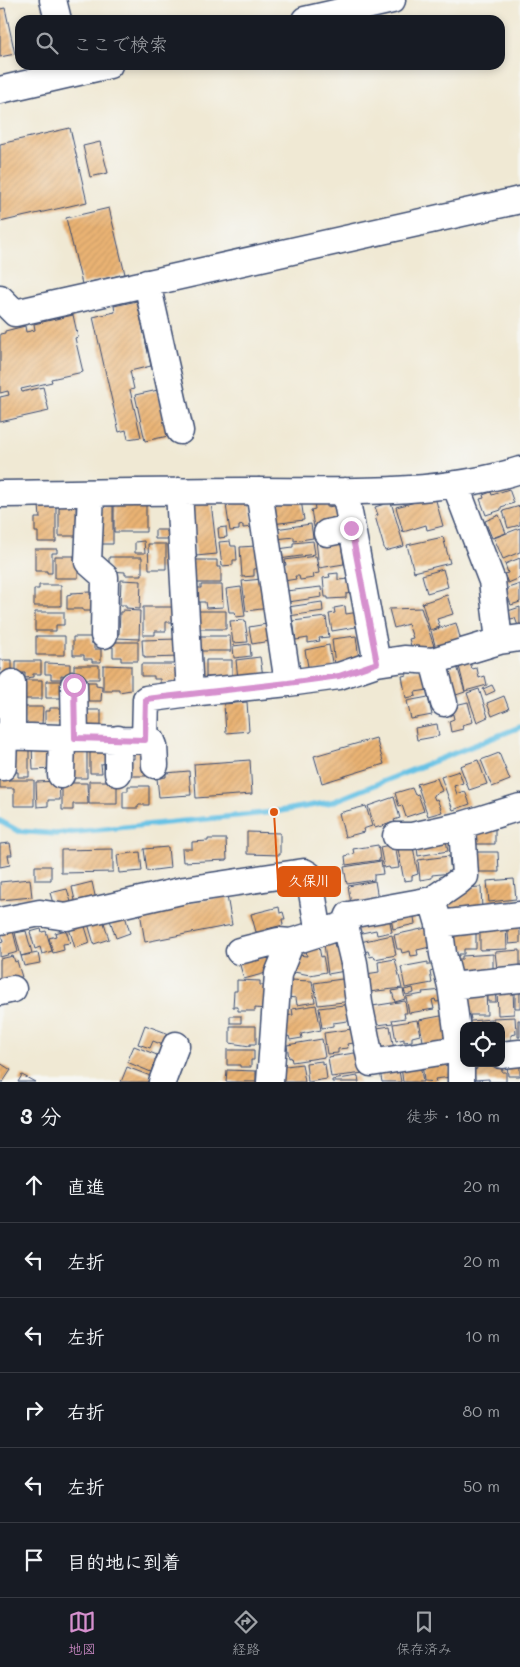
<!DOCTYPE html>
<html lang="ja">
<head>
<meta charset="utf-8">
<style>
  :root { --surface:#171b24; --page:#20242c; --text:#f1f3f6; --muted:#9ea1a6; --line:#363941; --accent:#d690ce }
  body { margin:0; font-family:Mali,"Klee One",sans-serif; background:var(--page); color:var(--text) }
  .controls { position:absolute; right:15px; bottom:15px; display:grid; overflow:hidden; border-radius:10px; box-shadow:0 2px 8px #0003 }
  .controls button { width:45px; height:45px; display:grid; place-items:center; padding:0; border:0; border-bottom:1px solid var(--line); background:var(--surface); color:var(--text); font:25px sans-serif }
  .stop { position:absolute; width:15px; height:15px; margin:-11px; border:4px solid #d690ce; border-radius:50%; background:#fff }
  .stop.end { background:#d690ce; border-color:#fff; box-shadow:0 1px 5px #0008 }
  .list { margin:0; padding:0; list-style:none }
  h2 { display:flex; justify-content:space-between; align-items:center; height:65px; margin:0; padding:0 20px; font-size:21px }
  h2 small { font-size:16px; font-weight:400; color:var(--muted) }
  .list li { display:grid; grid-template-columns:32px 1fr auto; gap:15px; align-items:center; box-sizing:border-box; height:75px; padding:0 20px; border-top:1px solid var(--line) }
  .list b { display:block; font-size:19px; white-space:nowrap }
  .list em { font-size:16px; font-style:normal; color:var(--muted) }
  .icon { flex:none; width:28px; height:28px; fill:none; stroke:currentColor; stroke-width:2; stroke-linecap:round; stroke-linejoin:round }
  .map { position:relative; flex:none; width:520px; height:1082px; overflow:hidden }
  .search { position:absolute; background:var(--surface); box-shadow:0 2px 8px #0003; left:15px; right:15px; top:15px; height:55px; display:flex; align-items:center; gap:12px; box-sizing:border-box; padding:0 18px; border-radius:15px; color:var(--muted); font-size:19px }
  .sheet { height:515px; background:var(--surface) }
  nav { display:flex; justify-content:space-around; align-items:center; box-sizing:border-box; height:70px; border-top:1px solid var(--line); background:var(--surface); font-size:14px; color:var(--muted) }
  nav a { display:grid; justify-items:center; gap:2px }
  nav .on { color:var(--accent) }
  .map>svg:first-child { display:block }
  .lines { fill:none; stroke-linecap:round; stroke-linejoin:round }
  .stream { stroke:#68c2e5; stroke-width:5.5 }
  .building { fill:url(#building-hatch) }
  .minor-casing { stroke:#3b4b70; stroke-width:29 }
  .minor { stroke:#fff; stroke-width:26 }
  .route { stroke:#d690ce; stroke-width:6 }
  .leader { fill:none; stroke:#de5710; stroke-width:2 }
  .callout-dot { fill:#de5710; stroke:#f6f6f2; stroke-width:2 }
  .callout { fill:#de5710; stroke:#de5710; stroke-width:2 }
  .callout-label { font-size:14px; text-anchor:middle; font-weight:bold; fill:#fff }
</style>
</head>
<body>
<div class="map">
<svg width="520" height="1082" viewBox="0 0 520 1082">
  <defs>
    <pattern id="building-hatch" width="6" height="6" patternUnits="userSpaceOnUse" patternTransform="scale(1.25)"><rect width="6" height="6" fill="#eab373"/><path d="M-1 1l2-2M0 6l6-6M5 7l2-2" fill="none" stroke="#c89a66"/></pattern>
  </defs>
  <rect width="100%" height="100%" fill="#f6f6f2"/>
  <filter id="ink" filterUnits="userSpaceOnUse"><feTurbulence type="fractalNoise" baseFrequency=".02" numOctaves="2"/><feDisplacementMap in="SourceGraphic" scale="10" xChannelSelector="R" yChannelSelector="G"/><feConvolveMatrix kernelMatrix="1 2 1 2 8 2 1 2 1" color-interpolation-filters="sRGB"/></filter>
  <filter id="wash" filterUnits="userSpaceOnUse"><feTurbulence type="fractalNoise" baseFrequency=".0096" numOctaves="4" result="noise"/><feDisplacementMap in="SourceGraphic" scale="20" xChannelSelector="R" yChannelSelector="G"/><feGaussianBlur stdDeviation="1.12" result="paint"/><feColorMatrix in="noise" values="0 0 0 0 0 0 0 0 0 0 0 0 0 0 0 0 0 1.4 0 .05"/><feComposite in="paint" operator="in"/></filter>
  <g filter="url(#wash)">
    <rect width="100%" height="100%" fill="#f0e9d4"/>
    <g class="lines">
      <path class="stream" d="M0 821 18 831 56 834 274 812 332 802 520 727"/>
    </g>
    <g id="blocks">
      <path class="building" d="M5 8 15 54 0 57V9Z
        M70 128 87 202 0 222V144Z
        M100 142 108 173 90 177 83 146Z
        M109 208 125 274 82 284 66 218Z
        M137 301 151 366 130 371 134 389 130 390 141 437 128 439 126 430 119 432 93 317 115 312 114 306Z
        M73 315 78 337 75 338 83 372 51 379 52 382 21 389 22 392 43 387 49 411 0 422V397L9 395 8 391 0 393V334L5 333V331L25 326 26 332 35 330 34 324Z
        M158 390 168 436 145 441 135 395Z
        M509 489 514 503 501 507V510L486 515 480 499 484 498 483 495 491 492 492 495Z
        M435 497 443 526 427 530 426 525 403 532 396 507Z
        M146 500V532H114V505Z
        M301 500 304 520 272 524V504Z
        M250 501 253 527 243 528V525L239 526V530L230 531 226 505Z
        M59 502 76 505 77 536H59Z
        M211 502 217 554 196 556 190 504Z
        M327 502V507L334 506 335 511H339L340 523 314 527 311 510 315 509 314 503Z
        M391 502 404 546 385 551 375 516 378 515 375 507Z
        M39 505H56V542H38V532H35V518H40Z
        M100 506H113V544H100Z
        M520 506V525L508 528 503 511Z
        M499 515 506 533 492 538 485 521Z
        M311 524 313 538 294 541V537L276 539 275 529Z
        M226 527 227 537 219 538 218 528Z
        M520 528V552L503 559 494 538Z
        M155 530H167V532H171V539H155Z
        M443 537 450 563 414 572 407 545Z
        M333 538 341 543 344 564 319 568 316 540Z
        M144 541 145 553H135V542Z
        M230 541 231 546H236L237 560H233V565L222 566 219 542Z
        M313 541 315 554 279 559 278 549 293 547V543Z
        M148 544H166V569H149Z
        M256 546 263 568 254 569V576L242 577 240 547Z
        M35 549H57V553H52V573H47V571H35Z
        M55 556H74V561L78 567V578H55Z
        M316 556 319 573 313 574 314 578 300 580 299 576H295L296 579 284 581 282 566 286 565 285 560Z
        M109 557H142V575H125V572L109 571Z
        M520 558V578L508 583 504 574 508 573 505 564Z
        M192 560H217V567H221V583H192Z
        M443 569 448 587 427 593 422 575Z
        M338 573V580L350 579 351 593 346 594V598L328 599V597H325L323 578 330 577 329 574Z
        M262 579 269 608 246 611 242 581Z
        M121 580 141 581 140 609 126 608V605H120Z
        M520 584V602L511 605 506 591 508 590V588Z
        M39 585H61V606H34V589H39Z
        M201 585H222L223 607 206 608 205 602H194V588H201Z
        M241 587 245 616 236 617 235 612H229L226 589Z
        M321 587 322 597 288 602 286 591Z
        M90 592V595H93V611H83V609H67V595L71 594V593Z
        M447 595 453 614 437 619 440 627 430 630 422 603Z
        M322 602 323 611 289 616 288 607Z
        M345 606 346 614 359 612 360 620 355 621 356 627 332 631 329 614 335 613 334 608Z
        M143 607H174V622H166V631H155V635H143Z
        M520 607V631L515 618 511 619 508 611Z
        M421 608 434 646 413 652 409 639 413 638 408 624 394 628 389 609Z
        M123 610 140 611 139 639 117 638V634H119L120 612H123Z
        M199 611H226V629H198Z
        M35 612H64V625H56V631H35Z
        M326 617 329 637 319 638 320 641 308 643V638L296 640 293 621Z
        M245 620 248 642 233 643 230 621Z
        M273 623 276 640 252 644 249 627Z
        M456 623 461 641 437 652 431 631Z
        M36 636H65V655H36Z
        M197 636H230L231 651H198Z
        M356 636 359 659 335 665 332 639Z
        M73 637H91V643H94V649H101V662H92V659H84V655H73Z
        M179 639 180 657 145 658V656H143L142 640Z
        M111 642H138V661H121V657H113V647H111Z
        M250 644 251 656 234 658 233 646Z
        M329 645 333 668 309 672 305 650Z
        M260 657 263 676 238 679 236 660Z
        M469 658 472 669 477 668 479 678 485 676 487 685 465 691 458 662Z
        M0 660H12V673H3V678H0Z
        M206 660H232V679H216V677H206Z
        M16 661H41V674H33V677L25 678V673H16Z
        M45 663 70 664V676L61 675V679H51V674H45Z
        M141 664H180V683H160V679H154V676H141Z
        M74 665H99V679H81L74 677Z
        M103 665 131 666V690L119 692V689H112V691H103Z
        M457 666 465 692 450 697 442 670Z
        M424 669 428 690 415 692 416 696 406 698 402 676 407 675 406 672Z
        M22 680H42V699H22Z
        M46 681H63V698H46Z
        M82 682H96V685L102 686 101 701H81Z
        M492 685 495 691 486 695 483 689Z
        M479 689 488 717 477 722 467 693Z
        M504 696 509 709 492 716 487 703Z
        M428 697 432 715 411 719 407 701Z
        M247 702 249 731 226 733 224 704Z
        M468 702 473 722 462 725 463 729 451 732 449 721 454 719 451 706Z
        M22 707H43L42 725 25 729Z
        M50 708H65V725H45V711H50Z
        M81 710H101V731L81 727Z
        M437 724 439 736 417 740 415 728Z
        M376 738 384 764 322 783 314 756Z
        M32 745 51 747 54 769 33 770Z
        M10 746H29V777H18V772H10Z
        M110 747V763L101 764 102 773H90V748Z
        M134 749H145L146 776H130L128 759H134Z
        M67 751H87V778H67Z
        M499 753 510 780 492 787 481 760Z
        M250 760 252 794 196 798 194 764Z
        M478 760 487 784 469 790 460 766Z
        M189 771 191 795 159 797 157 778 166 777V773Z
        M459 771 463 783 454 786 457 794 465 791 470 804 453 810 441 777Z
        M437 778 442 791 433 795 435 800 437 799 442 812 428 816 417 784Z
        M0 780H34V806H14V788H0Z
        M59 781 60 800H48V806L37 807 36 782Z
        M89 781H117V804H89Z
        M62 783H87L88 804H73V810H62Z
        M128 786H149V805H138V808H123V791H128Z
        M412 788 415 795 418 794 424 811 406 817 402 805 399 806 395 793Z
        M394 797 400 818 394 820 395 822 375 828 368 806Z
        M366 806 372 826 363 829 364 832 345 837 339 813Z
        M495 823V844H473L468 838Z
        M247 832 280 833V855L247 854Z
        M445 835 448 851 418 856 416 840Z
        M208 839H226L227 860 183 862 182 849H192V842L208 841Z
        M412 841 418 874 412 876V880L404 881 397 844Z
        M10 843 12 855H8L10 865 0 867V844Z
        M395 844 399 868 390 869 389 867 384 868 380 847Z
        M378 845 380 860 346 865 345 856 354 854 353 849Z
        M168 847 170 868 147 871 144 849Z
        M113 849V872L61 873V850Z
        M140 852 142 871 119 873 117 855Z
        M472 852H498L499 872H472Z
        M449 856 451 873 432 875V878L420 880 418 860Z
        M381 861 383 874 374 875V880L347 884 344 867Z
        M35 866H51V880H35Z
        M30 879 32 897 0 900V882Z
        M514 879 516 899 489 902 487 881Z
        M375 881 378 899 351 904 348 886Z
        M92 882 96 900 76 905 72 887Z
        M481 887 482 909 447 912V898L462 888Z
        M67 889 73 908 55 910 50 893Z
        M227 896 232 925 145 942 140 912Z
        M279 907 280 913 283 912 285 919H282L283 925 267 929 269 934 260 936 259 932H256L251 914Z
        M124 912 130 933 116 938 109 917Z
        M388 912 392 932 377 935 376 930 357 934 355 923Z
        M390 912 414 917 415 924 393 929Z
        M102 916 109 939 94 944 87 920Z
        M83 920 90 943 75 948 68 925Z
        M520 922V943L509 944 507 923Z
        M506 923 507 949 480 950V931Z
        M12 927 18 952 0 957V943L3 942 0 929Z
        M476 927V949H464V954H459V956L448 957 447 934Z
        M426 928 430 947 417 950 418 955 411 956 410 951 402 953 401 949H397L394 935Z
        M41 929 42 932 46 931 52 951 42 954 40 947 35 949 30 932Z
        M66 930 70 943 63 944 64 950 53 953 49 938 56 936 55 933Z
        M26 931 32 953 21 956 15 933Z
        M392 935 396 955 375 959 374 956 370 957 368 951 363 952 360 942Z
        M334 943 335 948 341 947 345 971 328 974 324 944Z
        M319 947 321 957 323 956 326 972 310 975 294 972 297 955 307 956 306 950Z
        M520 950V967L497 969 495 952Z
        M38 953 40 963 24 966 21 956Z
        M493 954V970L455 974 454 959H462V956Z
        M269 955 272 966 264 968 266 973 244 979 239 962Z
        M13 956 15 962 17 961 22 977 0 980V959Z
        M395 959 402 988 369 992 366 974 379 972 378 962Z
        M428 962V965H432L433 971 430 972 432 983 405 988 401 967Z
        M349 978 352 1001 318 1005 314 983Z
        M237 980 260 981V985H267L266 1009 255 1008V1011H238V1007H233L234 991H237Z
        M289 980 312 981 315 1002 297 1005 296 998 287 997Z
        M413 988 414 993 406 995 404 990Z
        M488 988H495L496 1002H488Z
        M403 989 405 999 395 1002 392 991Z
        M443 990 445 1001 436 1002 435 999 432 1000 434 1009 409 1013 406 997 423 994 422 992Z
        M486 990 487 1015H470L471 1019H462L460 996Z
        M497 990 513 991 514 1014 498 1015Z
        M515 991H520V1008H515Z
        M405 1001 407 1013H404L405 1018 392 1020 393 1023 370 1026 366 1007Z
        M352 1004 355 1020 333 1023V1026L322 1028 319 1008Z
        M316 1005 321 1030 301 1034 302 1038 290 1040 289 1036 287 1037 283 1016 293 1015 292 1009Z
        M446 1015 449 1042 424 1046 419 1020Z
        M230 1016H241V1023H230Z
        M515 1017 516 1034 511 1035V1040L501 1041V1026H494L493 1018Z
        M491 1019V1026H463L462 1022Z
        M417 1020 420 1035 412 1037V1041L404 1042V1039L396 1041 393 1024Z
        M518 1020H520V1037H518Z
        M145 1025 172 1035 168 1047 153 1041 150 1048 138 1044Z
        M230 1026H256V1044H250V1046L230 1043Z
        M390 1026 394 1050 376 1053 371 1029Z
        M352 1029 354 1043 347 1044 348 1048 338 1049V1053L327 1054 324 1033Z
        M322 1039 325 1057 292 1062 291 1057 289 1058 287 1045Z
        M134 1046 157 1055 151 1072 127 1062Z
        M227 1050H254V1060H251V1067H240V1065H227Z
        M361 1052 364 1073 331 1077 328 1057Z
        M520 1060V1076H508L507 1062Z
        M322 1061V1065L325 1064 327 1079 308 1082 306 1063Z
        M446 1061V1064H449L451 1077 435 1079 436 1082 424 1081 422 1062Z
        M0 1063 11 1070 3 1082H0Z
        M302 1064 305 1082H279L278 1067Z
        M420 1064 423 1082H403L401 1067Z
        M502 1064V1072H506V1082H489V1079L475 1080 474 1070 477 1069 476 1066Z
        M398 1065 401 1082H382L380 1071Z
        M127 1067 153 1077 151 1082H121Z
        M227 1070 256 1071V1082H226Z
        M22 1075 35 1082H18Z
        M358 1076 359 1082H332V1080Z"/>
    </g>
  </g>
  <g filter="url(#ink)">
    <use href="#blocks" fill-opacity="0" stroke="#3b4b70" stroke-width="1"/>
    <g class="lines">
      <defs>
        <path id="minor" d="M53 0 58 20
          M305 20 392 0
          M0 90 109 65
          M147 283 180 431
          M0 298 15 313 520 200
          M455 484 492 581 499 641
          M179 491 190 693 288 683 339 676 377 663 404 659 433 661 499 641 520 638
          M259 491 288 683
          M345 491 377 663
          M91 493 88 562 105 577 104 635
          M0 494C84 493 169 491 253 491 339 491 437 496 520 470
          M327 533 351 528
          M433 661 444 703
          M12 683V737
          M74 685 75 738
          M0 736 152 741 154 746 155 765
          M145 740 146 699 190 693
          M3 767 4 736
          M118 773V739
          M61 775 62 738
          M396 836H412L462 825
          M432 900 458 882 465 876 462 825 520 807
          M0 921 40 913 66 917 185 890 304 872 309 875 319 933
          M439 924 520 915
          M345 925 354 963 359 1003 371 1063 459 1049
          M239 951 278 941 291 942
          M451 986 520 979
          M0 992 13 989
          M501 1055 520 1053
          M162 1082 176 1045
          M270 1082 278 974 291 942 345 925 349 915 432 900 439 924 443 954 451 986 461 1059V1082"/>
      </defs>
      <use href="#minor" class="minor-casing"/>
      <use href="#minor" class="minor"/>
    </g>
  </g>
  <g class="lines" filter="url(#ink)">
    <path class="route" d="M74 685 75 738 145 740 146 699 288 683 339 676 377 663 351 528"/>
  </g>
  <path class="leader" d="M274 812L278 882"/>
  <circle class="callout-dot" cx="274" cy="812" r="5"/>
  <rect class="callout" x="278" y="867" width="62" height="29" rx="5"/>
  <g class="callout-label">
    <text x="309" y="886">久保川</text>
  </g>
</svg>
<div class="controls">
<button><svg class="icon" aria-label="locate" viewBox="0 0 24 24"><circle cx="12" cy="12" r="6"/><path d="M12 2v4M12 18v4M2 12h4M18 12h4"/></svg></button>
</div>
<div class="stop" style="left:74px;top:685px"></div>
<div class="stop end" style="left:351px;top:528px"></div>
<div class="search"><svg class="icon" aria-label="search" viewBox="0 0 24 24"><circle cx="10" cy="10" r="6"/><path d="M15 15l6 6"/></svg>ここで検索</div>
</div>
<section class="sheet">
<h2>3 分<small>徒歩 · 180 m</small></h2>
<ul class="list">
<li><svg class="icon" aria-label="ahead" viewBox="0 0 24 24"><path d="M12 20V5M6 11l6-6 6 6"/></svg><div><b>直進</b></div><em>20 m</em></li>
<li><svg class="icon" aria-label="left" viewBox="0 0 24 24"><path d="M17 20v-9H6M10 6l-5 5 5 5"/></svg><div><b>左折</b></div><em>20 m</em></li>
<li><svg class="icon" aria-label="left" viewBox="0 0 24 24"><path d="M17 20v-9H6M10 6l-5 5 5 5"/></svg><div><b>左折</b></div><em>10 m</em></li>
<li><svg class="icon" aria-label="right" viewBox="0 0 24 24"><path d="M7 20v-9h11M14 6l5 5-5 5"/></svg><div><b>右折</b></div><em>80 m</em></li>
<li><svg class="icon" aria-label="left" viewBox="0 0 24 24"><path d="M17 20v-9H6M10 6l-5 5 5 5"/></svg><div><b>左折</b></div><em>50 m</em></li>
<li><svg class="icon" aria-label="arrive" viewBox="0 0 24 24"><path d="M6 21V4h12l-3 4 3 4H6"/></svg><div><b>目的地に到着</b></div></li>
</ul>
</section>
<nav>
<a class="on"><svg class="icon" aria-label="map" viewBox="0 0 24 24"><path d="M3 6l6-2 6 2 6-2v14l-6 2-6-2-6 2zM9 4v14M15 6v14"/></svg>地図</a>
<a><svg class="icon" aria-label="directions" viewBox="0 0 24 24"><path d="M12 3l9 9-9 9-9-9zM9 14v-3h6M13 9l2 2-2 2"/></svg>経路</a>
<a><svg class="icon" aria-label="saved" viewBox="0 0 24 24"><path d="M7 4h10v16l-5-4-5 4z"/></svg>保存済み</a>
</nav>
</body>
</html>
